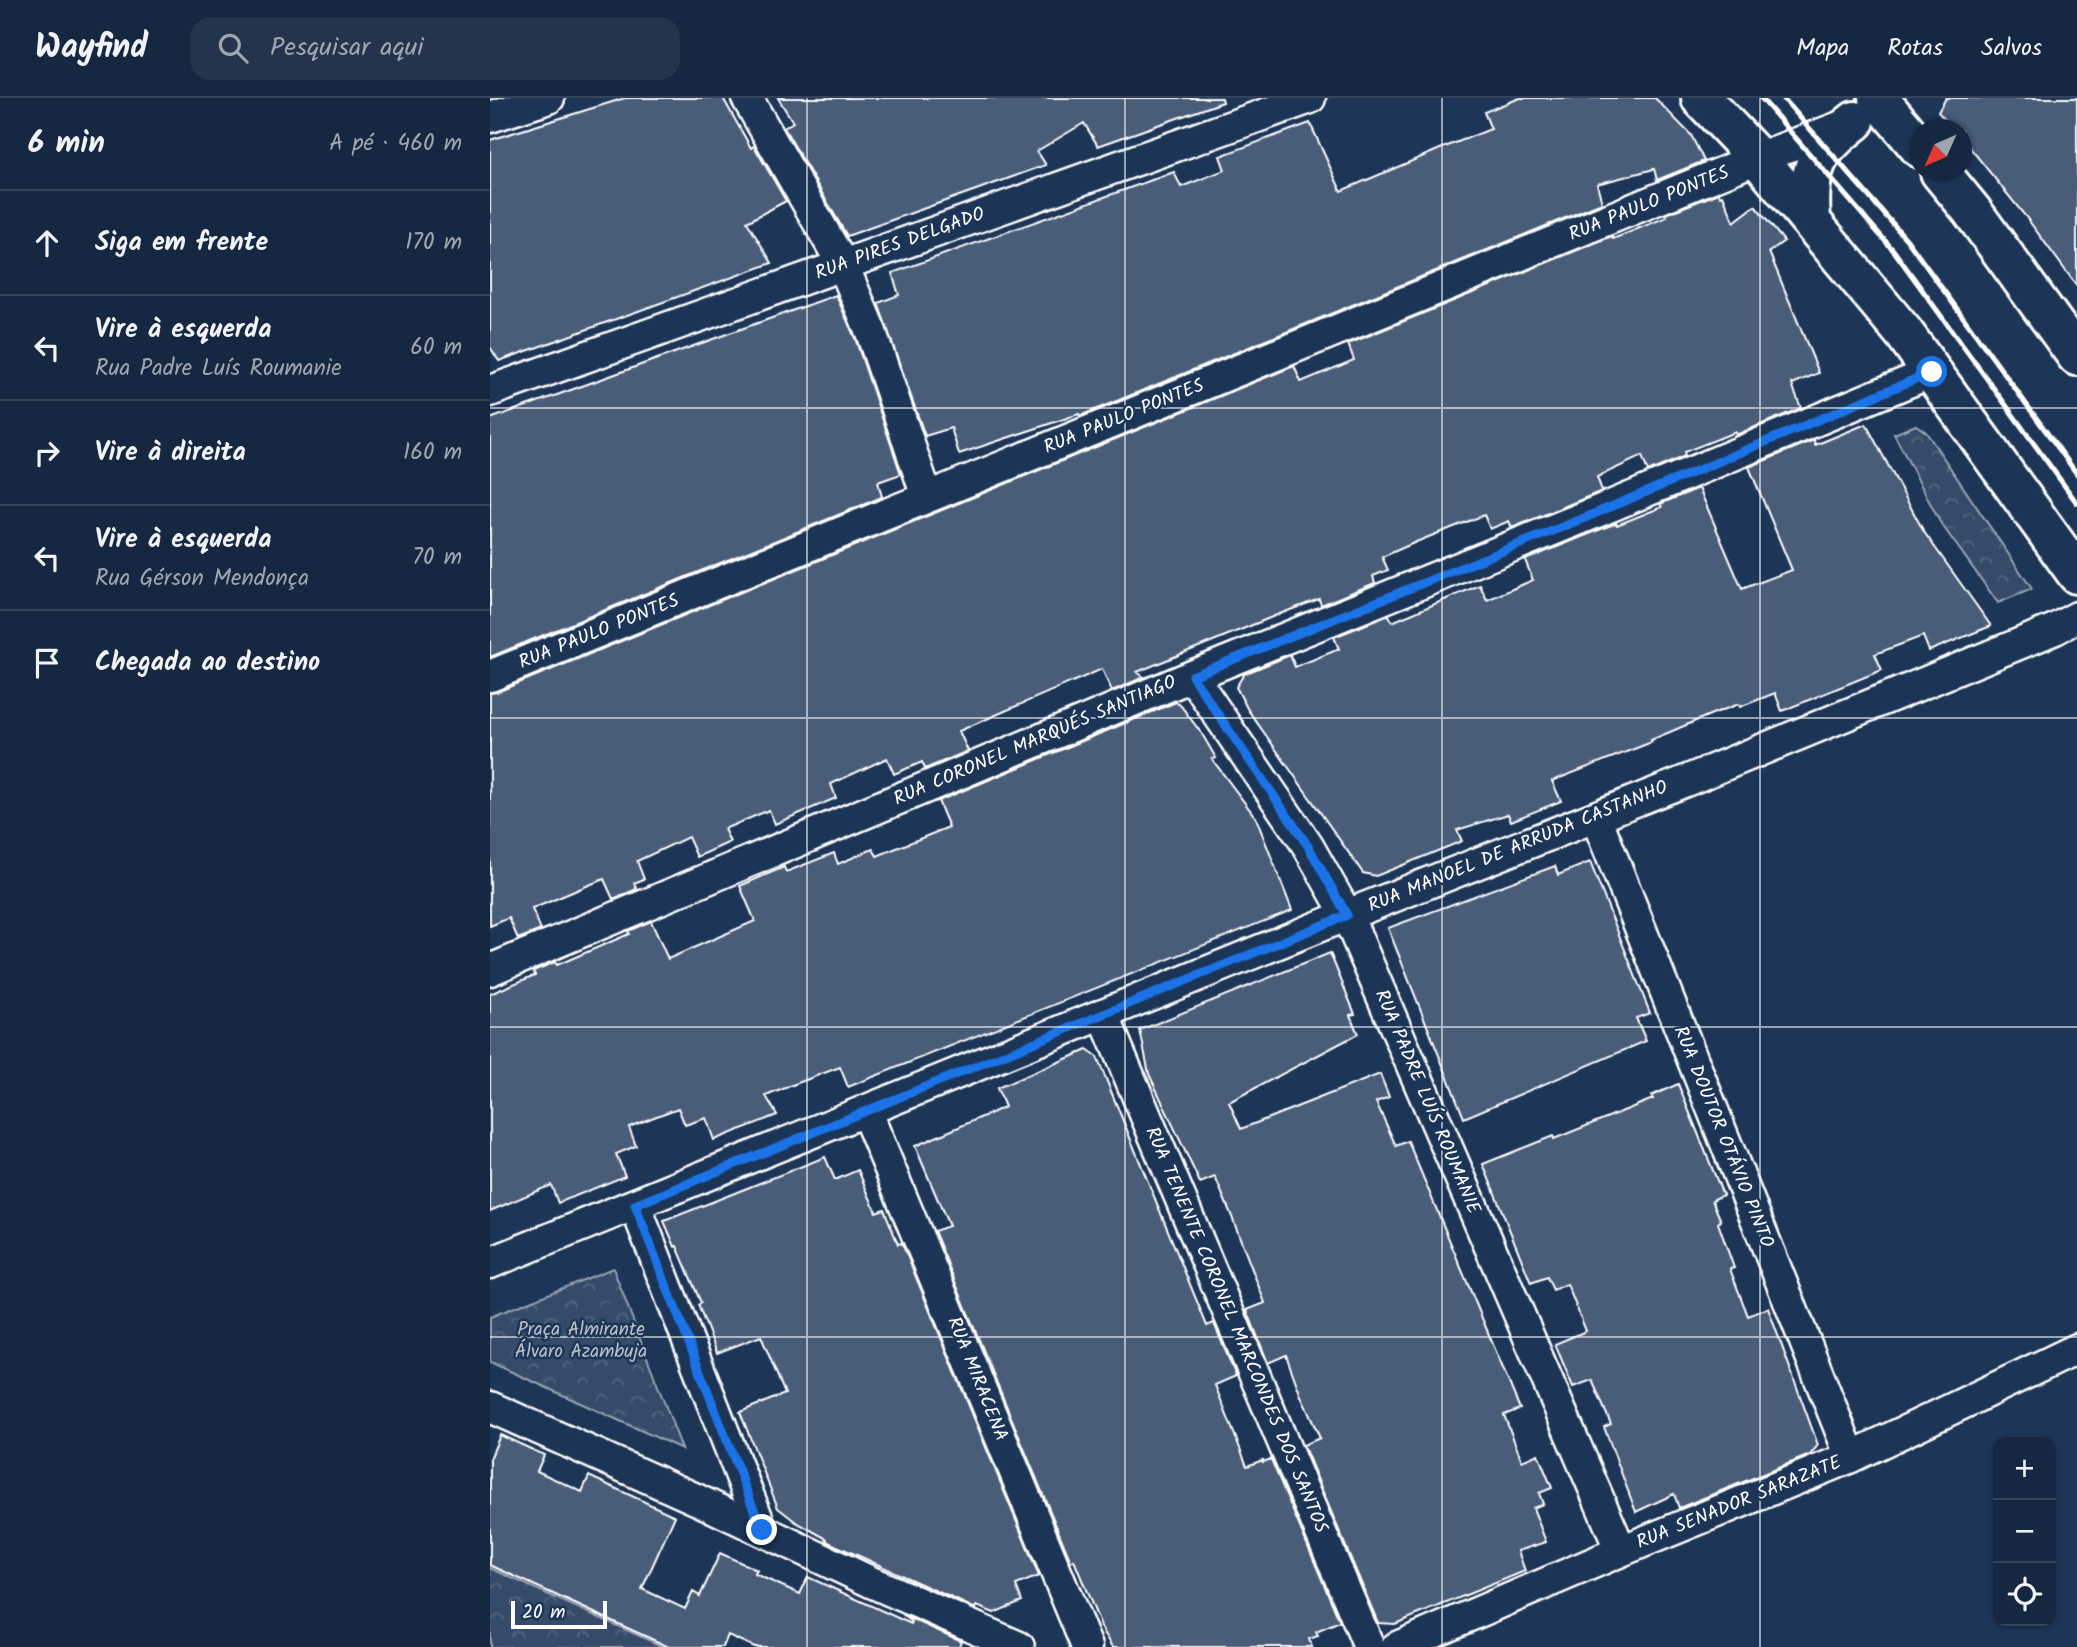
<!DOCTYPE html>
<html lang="pt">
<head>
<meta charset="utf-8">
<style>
  :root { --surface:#162841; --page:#23344c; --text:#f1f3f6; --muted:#9ea6b1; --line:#35445a }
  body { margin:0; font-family:Kalam,sans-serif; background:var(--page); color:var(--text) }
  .controls { position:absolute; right:21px; bottom:21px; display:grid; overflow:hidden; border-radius:14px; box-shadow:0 2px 5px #0004 }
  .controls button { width:63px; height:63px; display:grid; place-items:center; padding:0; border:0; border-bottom:2px solid var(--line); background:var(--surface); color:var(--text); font:35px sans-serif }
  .compass { position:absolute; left:1419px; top:21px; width:63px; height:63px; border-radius:50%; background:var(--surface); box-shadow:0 2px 5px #0004; rotate:225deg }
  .scale { position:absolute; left:21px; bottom:18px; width:96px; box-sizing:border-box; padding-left:7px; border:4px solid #fff; border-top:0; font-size:19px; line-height:24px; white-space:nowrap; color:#fff; -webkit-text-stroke:5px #1d3557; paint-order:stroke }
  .stop { position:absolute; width:21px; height:21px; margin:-16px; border:5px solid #1a73e8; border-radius:50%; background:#fff }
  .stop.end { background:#1a73e8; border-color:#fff; box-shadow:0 2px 7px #0008 }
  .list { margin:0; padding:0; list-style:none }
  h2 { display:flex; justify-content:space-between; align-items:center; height:91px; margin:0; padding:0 28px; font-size:30px }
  h2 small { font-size:23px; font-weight:400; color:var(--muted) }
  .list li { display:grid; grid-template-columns:46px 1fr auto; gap:21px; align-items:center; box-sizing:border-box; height:105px; padding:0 28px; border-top:2px solid var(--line) }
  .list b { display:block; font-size:26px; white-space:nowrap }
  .list p { margin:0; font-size:23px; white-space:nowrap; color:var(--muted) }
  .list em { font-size:23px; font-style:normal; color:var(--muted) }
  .icon { flex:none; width:38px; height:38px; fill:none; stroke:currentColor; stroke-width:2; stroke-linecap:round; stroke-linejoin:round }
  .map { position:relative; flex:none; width:1587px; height:1549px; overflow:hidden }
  header { display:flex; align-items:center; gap:42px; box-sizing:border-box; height:98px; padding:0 35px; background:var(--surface); border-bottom:2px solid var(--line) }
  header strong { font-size:33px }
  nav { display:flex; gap:38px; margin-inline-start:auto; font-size:24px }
  .search { width:490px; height:63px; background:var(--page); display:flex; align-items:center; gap:18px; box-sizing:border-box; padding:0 24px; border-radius:21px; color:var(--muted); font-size:26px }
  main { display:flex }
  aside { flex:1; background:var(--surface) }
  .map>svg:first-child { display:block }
  .park { fill:url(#park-crowns); stroke:#9aa5b4; stroke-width:2 }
  .building { fill:#4a5d79; stroke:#fff; stroke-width:2 }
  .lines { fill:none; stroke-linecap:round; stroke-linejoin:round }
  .street-casing { stroke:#fff; stroke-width:35 }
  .primary-casing { stroke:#fff; stroke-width:44 }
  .street { stroke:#1d3557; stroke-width:30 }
  .primary { stroke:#1d3557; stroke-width:38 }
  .rail { stroke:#fff; stroke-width:5 }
  .route { stroke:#1a73e8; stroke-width:9 }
  .grid { fill:none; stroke:#fff; stroke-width:2; stroke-opacity:0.55 }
  .labels { text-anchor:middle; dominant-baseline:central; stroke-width:5; stroke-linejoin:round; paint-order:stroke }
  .street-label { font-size:19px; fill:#fff; stroke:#1d3557 }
  .park-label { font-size:19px; fill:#b9c0ca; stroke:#1d3557 }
</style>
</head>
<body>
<header>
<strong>Wayfind</strong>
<div class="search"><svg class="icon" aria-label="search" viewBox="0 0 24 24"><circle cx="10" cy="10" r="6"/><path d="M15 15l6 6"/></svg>Pesquisar aqui</div>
<nav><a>Mapa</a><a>Rotas</a><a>Salvos</a></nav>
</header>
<main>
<aside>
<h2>6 min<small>A pé · 460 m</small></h2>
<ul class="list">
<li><svg class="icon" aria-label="ahead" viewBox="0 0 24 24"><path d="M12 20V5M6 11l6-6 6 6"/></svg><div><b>Siga em frente</b></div><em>170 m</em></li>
<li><svg class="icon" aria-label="left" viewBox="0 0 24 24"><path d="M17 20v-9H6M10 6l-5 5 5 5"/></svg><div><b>Vire à esquerda</b><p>Rua Padre Luís Roumanie</p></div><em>60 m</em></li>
<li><svg class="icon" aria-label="right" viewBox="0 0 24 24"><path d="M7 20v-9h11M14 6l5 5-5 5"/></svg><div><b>Vire à direita</b></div><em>160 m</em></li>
<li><svg class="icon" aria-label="left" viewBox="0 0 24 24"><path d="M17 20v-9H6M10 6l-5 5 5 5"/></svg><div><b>Vire à esquerda</b><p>Rua Gérson Mendonça</p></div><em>70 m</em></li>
<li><svg class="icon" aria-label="arrive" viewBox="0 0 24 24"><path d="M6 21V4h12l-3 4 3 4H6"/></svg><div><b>Chegada ao destino</b></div></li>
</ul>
</aside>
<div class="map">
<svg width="1587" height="1549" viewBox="0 0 1587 1549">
  <defs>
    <pattern id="park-crowns" width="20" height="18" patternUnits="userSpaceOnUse" patternTransform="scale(1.75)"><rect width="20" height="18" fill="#364b69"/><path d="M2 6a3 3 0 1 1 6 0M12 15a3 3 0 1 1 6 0" fill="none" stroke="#546680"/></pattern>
  </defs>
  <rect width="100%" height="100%" fill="#1d3557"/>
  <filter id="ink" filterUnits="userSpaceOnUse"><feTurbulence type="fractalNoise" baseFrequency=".0143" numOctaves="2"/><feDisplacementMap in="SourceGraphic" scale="14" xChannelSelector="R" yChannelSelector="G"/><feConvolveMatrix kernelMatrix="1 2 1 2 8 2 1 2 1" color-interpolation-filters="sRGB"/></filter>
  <g filter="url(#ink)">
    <path class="park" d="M1426 327 1436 334 1542 491 1508 505 1450 424 1404 336Z
      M123 1170 192 1351 0 1264V1219Z
      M0 1470 174 1549H0Z"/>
    <path class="building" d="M135 0H233L261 50 264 48 296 103 257 124 282 165 9 263 0 249V42Z
      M288 0H732L733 4 608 48 594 25 547 53 556 67 357 138 294 30 303 24Z
      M1030 0H1165L1201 37 1214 63 1167 82 1164 71 1107 86 1112 105 590 318 589 316 469 356 461 330 435 338 388 205 409 197 402 175 684 74 691 89 735 72 730 58 820 25 851 93 955 49 1001 31 994 14Z
      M1456 0H1587V188L1536 119 1472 40V32H1464L1448 14Z
      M1229 95 1230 98 1233 97 1244 124 1265 108 1294 143 1279 154 1329 275 1302 286 1311 310 1246 337 1245 334 1194 354 1195 358 1158 374 1152 358 1107 379 1112 393 1022 430 1019 423 1000 431 994 417 926 444 892 459 898 472 883 478 885 485 831 507 829 501 787 517 647 574 654 579 622 593 612 571 469 633 478 653 435 671 432 664 404 676 397 660 341 686 346 700 285 726 279 712 234 731 240 744 207 759 198 739 147 763 154 781 144 785 147 791 123 801 114 781 94 789 42 811 51 832 28 841 19 820 0 828V595L7 594 804 268 811 284 864 262 858 246 1122 138 1123 141 1177 119 1176 116Z
      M346 197 365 240 411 376 388 384 392 399 0 559V321Z
      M1376 326 1434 434 1501 528 1439 553 1433 538 1385 556 1392 572 1292 613 1285 595 1250 609 1249 606 1222 616 1161 642 1162 644 1062 683 1071 703 1021 723 1018 716 967 732 972 743 886 778 873 775 758 612 746 589 754 576 800 557 805 569 849 551 844 539 899 517 902 524 990 487 997 502 1043 482 1035 462 1126 425 1127 427 1172 409 1170 406 1209 390 1252 491 1302 472 1259 369 1324 342 1325 347Z
      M686 604 691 608 712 636 726 660 722 661 766 720 802 812 358 989 350 969 305 986 276 998 287 1017 224 1042 216 1020 195 1027 188 1010 164 1019 139 1029 146 1048 126 1056 135 1078 68 1105 61 1087 0 1113V896L45 877 43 873 65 864 67 867 139 836 138 833 161 823 178 861 265 823 250 788 294 769 296 774 344 755 348 766 383 751 387 758 459 729 448 703Z
      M1100 764 1160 915 1146 920 1156 943 974 1020 898 830 1065 768 1068 777Z
      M840 855 865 916 860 917 868 936 739 1004 751 1031 890 976 899 999 886 1004 906 1048 918 1043 1030 1311 1014 1317 1032 1363 1048 1356 1062 1390 1049 1395 1053 1406 1043 1410 1056 1444 1028 1453 1035 1473 905 1526 888 1525 813 1347 830 1340 811 1298 796 1257 778 1265 757 1212 775 1205 740 1114 725 1079 710 1085 659 976 650 932Z
      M597 952 607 959 717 1228 724 1225 746 1278 725 1287 757 1368 773 1362V1364L781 1361 850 1524 826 1534 828 1538 819 1541 822 1549H623L612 1531 584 1462 581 1464 444 1133 459 1128 425 1048 515 1009 507 990Z
      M1188 986 1233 1097 1222 1102 1231 1123 1228 1125 1244 1170 1240 1171 1258 1218 1278 1210 1328 1347 1320 1357 1189 1410 1184 1396 1146 1414 1114 1329 1121 1326 1102 1282 1083 1289 1065 1246 1096 1233 1077 1186 1063 1192 1057 1179 1041 1185 993 1066 1063 1038 1064 1041 1163 1001 1161 998Z
      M335 1059 345 1082 368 1072 386 1114 394 1111 408 1146 412 1145 549 1478 526 1487 532 1503 504 1515 487 1508 486 1511 336 1443 337 1441 306 1424 288 1410 250 1314 295 1296 271 1238 227 1255 208 1207 211 1205 187 1148 185 1149 174 1123Z
      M10 1337 54 1357 47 1373 92 1394 99 1378 185 1418 152 1491 195 1511 203 1494 210 1498 230 1455 267 1472 265 1476 310 1496 318 1479 421 1526 422 1524 413 1517 471 1543 469 1548 471 1549H264L238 1537 233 1549H179L135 1529 0 1467V1361Z"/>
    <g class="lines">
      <defs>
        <path id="street" d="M257 0 353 167 381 234 437 399
          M0 19 59 0
          M0 293 820 0
          M0 578 1268 60 1355 27
          M702 578 818 748 857 817 1131 1453
          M1106 719 1361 1359
          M0 872 702 578 1092 420 1442 274
          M613 916 879 1549
          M376 1013 597 1549
          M145 1107 272 1432
          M0 1165 857 817 1198 682 1565 531 1587 519
          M0 1309 208 1402 381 1484 529 1549
          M907 1549 1131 1453 1361 1359 1587 1251"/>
        <path id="primary" d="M1211 0 1268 60 1414 235 1587 476
          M1388 0 1430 50
          M1450 74 1482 113 1587 258
          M1321 123C1317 70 1324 55 1365 23"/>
      </defs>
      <use href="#street" class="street-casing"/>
      <use href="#primary" class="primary-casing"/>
      <use href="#street" class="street"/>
      <use href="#primary" class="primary"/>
      <path class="rail" d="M1271 0 1404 153 1587 405
        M1293 0 1417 142 1587 376"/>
    </g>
  </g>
  <g class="lines" filter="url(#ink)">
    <path class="route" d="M272 1432 145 1107 857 817 818 748 702 578 1092 421 1442 274"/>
  </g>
  <path class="grid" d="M317 0V1549M635 0V1549M952 0V1549M1270 0V1549M0 310H1587M0 620H1587M0 929H1587M0 1239H1587"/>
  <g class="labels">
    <g class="street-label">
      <text transform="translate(1159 106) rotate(-22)">RUA PAULO PONTES</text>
      <text transform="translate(410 146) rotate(-20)">RUA PIRES DELGADO</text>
      <text transform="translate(634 319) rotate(-22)">RUA PAULO PONTES</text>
      <text transform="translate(109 534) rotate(-22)">RUA PAULO PONTES</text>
      <text transform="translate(545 643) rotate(-23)">RUA CORONEL MARQUÉS SANTIAGO</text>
      <text transform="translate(1028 749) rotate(-22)">RUA MANOEL DE ARRUDA CASTANHO</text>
      <text transform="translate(937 1004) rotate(67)">RUA PADRE LUÍS ROUMANIE</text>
      <text transform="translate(1233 1039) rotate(68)">RUA DOUTOR OTÁVIO PINTO</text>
      <text transform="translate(746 1232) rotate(67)">RUA TENENTE CORONEL MARCONDES DOS SANTOS</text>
      <text transform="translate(487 1281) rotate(68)">RUA MIRACENA</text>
      <text transform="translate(1249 1405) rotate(-22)">RUA SENADOR SARAZATE</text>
    </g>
    <g class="park-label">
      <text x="91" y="1232">Praça Almirante<tspan x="91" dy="22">Álvaro Azambuja</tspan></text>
    </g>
  </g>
</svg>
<div class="controls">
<button>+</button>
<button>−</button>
<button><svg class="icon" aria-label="locate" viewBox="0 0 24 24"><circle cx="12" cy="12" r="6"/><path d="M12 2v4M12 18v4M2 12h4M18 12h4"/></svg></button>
</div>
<svg class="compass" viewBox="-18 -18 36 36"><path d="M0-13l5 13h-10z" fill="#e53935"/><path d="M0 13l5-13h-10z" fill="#9ea6b1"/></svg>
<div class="scale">20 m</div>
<div class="stop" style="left:1442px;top:274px"></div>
<div class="stop end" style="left:272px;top:1432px"></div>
</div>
</main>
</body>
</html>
